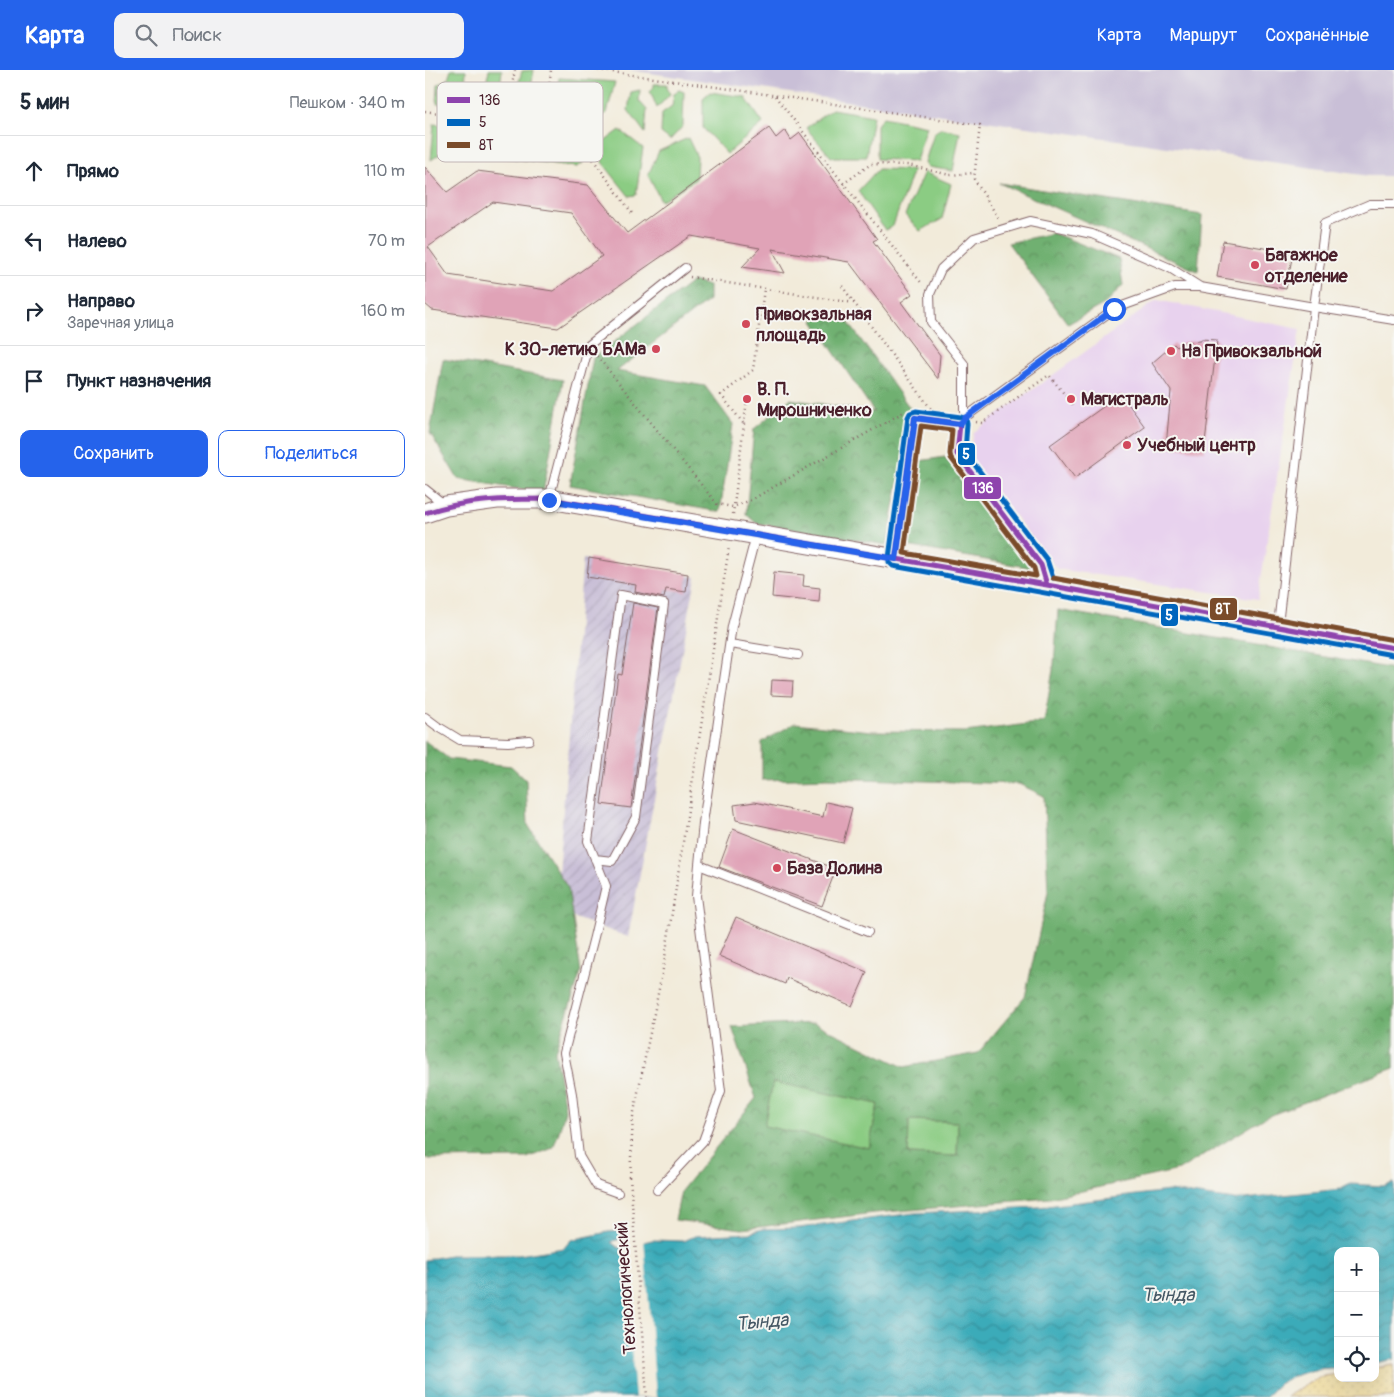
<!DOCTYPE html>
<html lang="ru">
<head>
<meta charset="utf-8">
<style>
  :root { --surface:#fff; --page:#f2f2f3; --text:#1f2937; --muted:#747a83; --line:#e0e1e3; --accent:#2563eb }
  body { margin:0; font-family:Pangolin,sans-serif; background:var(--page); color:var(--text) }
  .controls { position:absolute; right:15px; bottom:15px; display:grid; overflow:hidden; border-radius:10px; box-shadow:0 5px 20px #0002 }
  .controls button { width:45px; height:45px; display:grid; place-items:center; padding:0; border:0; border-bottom:1px solid var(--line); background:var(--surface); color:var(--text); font:25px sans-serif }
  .stop { position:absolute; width:15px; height:15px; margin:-11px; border:4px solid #2563eb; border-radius:50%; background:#fff }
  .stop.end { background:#2563eb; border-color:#fff; box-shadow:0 1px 5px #0008 }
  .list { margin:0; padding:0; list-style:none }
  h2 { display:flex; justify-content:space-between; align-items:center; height:65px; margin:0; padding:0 20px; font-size:21px }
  h2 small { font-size:16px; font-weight:400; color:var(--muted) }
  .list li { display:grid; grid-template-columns:32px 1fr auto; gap:15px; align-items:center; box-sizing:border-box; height:70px; padding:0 20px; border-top:1px solid var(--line) }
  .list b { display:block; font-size:19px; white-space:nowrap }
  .list p { margin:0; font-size:16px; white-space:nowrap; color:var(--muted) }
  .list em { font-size:16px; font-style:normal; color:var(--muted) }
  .actions { display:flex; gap:10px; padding:15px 20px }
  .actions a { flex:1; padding:11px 0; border:1px solid var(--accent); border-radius:10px; text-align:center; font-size:18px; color:var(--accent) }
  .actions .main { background:var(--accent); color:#fff }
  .icon { flex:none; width:28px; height:28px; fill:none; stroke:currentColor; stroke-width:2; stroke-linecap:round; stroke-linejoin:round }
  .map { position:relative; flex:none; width:969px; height:1327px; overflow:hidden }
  header { display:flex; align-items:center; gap:30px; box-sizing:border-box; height:70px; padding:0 25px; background:var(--accent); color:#fff }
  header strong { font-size:24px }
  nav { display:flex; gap:28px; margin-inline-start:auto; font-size:18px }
  .search { width:350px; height:45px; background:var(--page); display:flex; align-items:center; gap:12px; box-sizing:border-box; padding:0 18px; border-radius:10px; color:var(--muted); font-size:19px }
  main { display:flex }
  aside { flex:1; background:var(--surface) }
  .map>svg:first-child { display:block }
  .built { fill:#e8d2ee }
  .industrial { fill:url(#industrial-furrows) }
  .railway { fill:#c9bfd7 }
  .green { fill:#8bcc83; stroke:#6a7657 }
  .forest { fill:url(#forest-crowns); stroke:#5d684e; fill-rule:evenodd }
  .sand { fill:url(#sand-dots); stroke:#9c7c64 }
  .water { fill:url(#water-waves); stroke:#426572 }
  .pier { fill:#f2ebda }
  .building { fill:#e0a3b7; fill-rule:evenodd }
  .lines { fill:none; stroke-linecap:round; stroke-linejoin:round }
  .service-casing { stroke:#856668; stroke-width:10 }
  .tertiary-casing { stroke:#856668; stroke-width:21 }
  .path { stroke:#856668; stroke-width:2.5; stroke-dasharray:1 4; stroke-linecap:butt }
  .service { stroke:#fff; stroke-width:8 }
  .tertiary { stroke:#fff; stroke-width:19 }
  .path-bridge { stroke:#856668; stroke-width:2.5; stroke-dasharray:1 4; stroke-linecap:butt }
  .bus-1-casing { stroke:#f6f6f2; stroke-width:9 }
  .bus-2-casing { stroke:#f6f6f2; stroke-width:9 }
  .bus-3-casing { stroke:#f6f6f2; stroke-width:9 }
  .bus-1 { stroke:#8e44ad; stroke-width:5 }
  .bus-2 { stroke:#0065bd; stroke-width:5 }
  .bus-3 { stroke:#7a4b2a; stroke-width:5 }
  .route { stroke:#2563eb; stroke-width:6 }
  .poi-dot { fill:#d1495b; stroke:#f6f6f2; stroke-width:2 }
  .labels { text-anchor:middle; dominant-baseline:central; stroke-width:4; stroke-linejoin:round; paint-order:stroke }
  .poi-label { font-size:18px; font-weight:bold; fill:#4a1f2b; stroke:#f6f6f2; text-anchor:start }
  .street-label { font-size:18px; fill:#4a1f2b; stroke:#f6f6f2 }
  .water-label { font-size:19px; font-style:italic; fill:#445764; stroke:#f6f6f2 }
  .key { fill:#f6f6f2; stroke:#c2b6b6; stroke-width:1 }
  .key-label { font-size:14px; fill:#4a1f2b }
  .line-badge { stroke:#f6f6f2; stroke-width:2 }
  .badge-label { font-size:14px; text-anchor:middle; font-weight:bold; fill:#fff }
</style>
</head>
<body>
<header>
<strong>Карта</strong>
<div class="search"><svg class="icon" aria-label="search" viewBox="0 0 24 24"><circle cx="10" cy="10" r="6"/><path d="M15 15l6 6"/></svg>Поиск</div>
<nav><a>Карта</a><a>Маршрут</a><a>Сохранённые</a></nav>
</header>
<main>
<aside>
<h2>5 мин<small>Пешком · 340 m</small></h2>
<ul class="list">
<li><svg class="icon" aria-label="ahead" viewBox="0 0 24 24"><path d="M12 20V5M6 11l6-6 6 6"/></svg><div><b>Прямо</b></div><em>110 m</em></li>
<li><svg class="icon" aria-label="left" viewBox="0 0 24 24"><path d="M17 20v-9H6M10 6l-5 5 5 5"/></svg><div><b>Налево</b></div><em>70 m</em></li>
<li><svg class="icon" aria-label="right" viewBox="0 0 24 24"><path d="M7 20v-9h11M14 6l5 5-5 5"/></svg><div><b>Направо</b><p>Заречная улица</p></div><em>160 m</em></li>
<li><svg class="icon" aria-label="arrive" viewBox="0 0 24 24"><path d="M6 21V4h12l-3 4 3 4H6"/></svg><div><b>Пункт назначения</b></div></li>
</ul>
<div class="actions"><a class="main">Сохранить</a><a>Поделиться</a></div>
</aside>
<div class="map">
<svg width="969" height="1327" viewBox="0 0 969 1327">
  <defs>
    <pattern id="industrial-furrows" width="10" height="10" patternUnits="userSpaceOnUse" patternTransform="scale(1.25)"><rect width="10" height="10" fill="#c9bfd7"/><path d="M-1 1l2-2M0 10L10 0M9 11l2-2" fill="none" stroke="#aea4b9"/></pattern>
    <pattern id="forest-crowns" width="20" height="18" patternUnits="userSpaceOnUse" patternTransform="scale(1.25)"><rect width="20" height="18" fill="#70b071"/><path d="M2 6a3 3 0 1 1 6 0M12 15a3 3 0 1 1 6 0" fill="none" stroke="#5e8f5d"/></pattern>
    <pattern id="sand-dots" width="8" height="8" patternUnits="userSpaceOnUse" patternTransform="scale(1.25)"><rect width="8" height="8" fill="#eeda9e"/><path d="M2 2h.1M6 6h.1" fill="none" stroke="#cebb88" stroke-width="1.8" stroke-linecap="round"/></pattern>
    <pattern id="water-waves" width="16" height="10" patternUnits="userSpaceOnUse" patternTransform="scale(1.25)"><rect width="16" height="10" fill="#3babb9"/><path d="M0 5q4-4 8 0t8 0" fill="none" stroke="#348b97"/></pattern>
  </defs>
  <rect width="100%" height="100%" fill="#f6f6f2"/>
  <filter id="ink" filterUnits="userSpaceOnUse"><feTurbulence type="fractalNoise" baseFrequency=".02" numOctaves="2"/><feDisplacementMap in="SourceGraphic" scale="10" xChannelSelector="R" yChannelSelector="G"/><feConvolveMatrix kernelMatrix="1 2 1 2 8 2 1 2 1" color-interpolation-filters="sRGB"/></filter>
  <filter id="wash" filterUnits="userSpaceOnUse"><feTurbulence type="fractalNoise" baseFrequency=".0096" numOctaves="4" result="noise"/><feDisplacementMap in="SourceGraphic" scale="20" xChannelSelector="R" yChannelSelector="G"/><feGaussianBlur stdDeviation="1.12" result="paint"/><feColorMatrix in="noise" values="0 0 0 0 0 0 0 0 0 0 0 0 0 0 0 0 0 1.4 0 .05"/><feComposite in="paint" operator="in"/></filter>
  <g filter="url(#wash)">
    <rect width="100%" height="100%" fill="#f2ebda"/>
    <path class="built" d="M732 230 875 259 833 529 632 499 544 388 549 362Z"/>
    <path class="industrial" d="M158 489 271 507 203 867 130 841Z"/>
    <path class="railway" d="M204 0H969V106H944Z"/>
    <path class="green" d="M26 0H41L39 35 12 34 13 15 23 9Z
      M64 0H77L74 27 61 13Z
      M109 0 105 23 98 31 88 32 97 1Z
      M134 8 190 12 182 43 158 58 130 29Z
      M229 14H242V17L245 24 232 38 225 21 229 17Z
      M215 20 214 31 222 40 220 63 203 40 206 22Z
      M254 20 259 22 258 56 245 70 236 63 237 43 247 36 249 23Z
      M285 22 320 27 338 53 302 84 278 58V28Z
      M407 39 448 46 441 87H406L381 58Z
      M458 47 502 56 491 91 452 89V55Z
      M9 54 38 59 43 66 6 90Z
      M516 58 535 62 528 101 503 97 500 92 509 63Z
      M195 60 218 78 211 125 204 126 177 92 179 72Z
      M263 68 272 87 271 109 236 131 223 105 234 81Z
      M62 69 149 80 158 93 152 97 62 85 56 77Z
      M453 99 488 100 468 156 460 160 433 121Z
      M499 102 526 114 517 149 495 161 480 145Z
      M348 1011 453 1034 444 1079 338 1056Z
      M484 1050 533 1052 532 1086 483 1084Z"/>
    <path class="forest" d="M574 113 777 145 773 201H772Z
      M628 163 694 189 698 215 681 233 643 254 583 173Z
      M268 211 284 216V230L192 301 280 316 308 354 295 442 145 415 168 288Z
      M397 242 421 249 487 341 462 475 331 453 321 444 329 359 365 329 449 342 388 251Z
      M18 289 138 310 118 423 33 409 5 363Z
      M520 387 607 498 482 476 494 391Z
      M633 540 969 599V998L841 1047 754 1100 625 1128 450 1143 317 1159 250 1150 256 1121 331 1028 307 957 389 953 479 997 553 983 600 927 623 822 619 726 594 714 402 708 337 710V672L370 653 446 661 540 662 619 652 629 594ZM348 1012 453 1034 444 1078 339 1056ZM484 1050 533 1052 532 1086 483 1084Z
      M0 671 24 689 86 696 101 710 103 755 143 818 156 902 130 981 140 1040 135 1059 128 1078 102 1088 0 1089Z"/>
    <path class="sand" d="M969 1295V1327H861L894 1307 913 1304V1308H950V1298Z"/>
    <path class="water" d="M969 1113V1289L950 1293V1181H913V1298C893 1297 872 1303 855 1313 850 1317 845 1323 840 1327H0V1190L25 1185H94L139 1178 146 1170 183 1162 196 1161 198 1168 186 1172 194 1178 227 1170 259 1171 270 1166 325 1163 337 1159 374 1158 490 1143 614 1137 744 1121 810 1130 916 1119 925 1114 958 1116Z"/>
    <path class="pier" d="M219 1169 231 1327H210L198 1174Z"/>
    <g id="blocks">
      <path class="building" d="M344 58 351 68 360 60 366 70 375 63 452 169 448 171 487 224 476 232 515 285 513 309 424 192 347 179 360 203 317 197 335 178 266 166 133 258 7 240 0 234V97L22 122 52 101 163 115 202 163ZM68 132 146 143 177 186 128 221 23 205 3 177Z
        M798 171 868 183 861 219 792 207Z
        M776 269 792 270 779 381 741 377 746 321 727 293 749 274 752 277 759 272 776 271Z
        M696 324 720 357 650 408 625 375Z
        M164 488 263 504 261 522 241 519 239 528 210 522 211 515 162 507Z
        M349 502 379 505 378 516 395 518 394 532 347 527Z
        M208 533 233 538 206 738 176 734 193 604 197 605Z
        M347 610 368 611 367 626 346 625Z
        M330 732 398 747 401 732 427 738 418 773 311 750 309 735Z
        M308 759 411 799 397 836 294 797Z
        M311 847 442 902 427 936 362 908 360 914 294 886Z"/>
    </g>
  </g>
  <g filter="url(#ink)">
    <use href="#blocks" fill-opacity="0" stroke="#856668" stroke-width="1"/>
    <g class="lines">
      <defs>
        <path id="service" d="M539 348V294L506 252 505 224 516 199 549 168 605 151 667 164 745 198 775 217
          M535 354 539 348 689 239 750 217H775L889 237 969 250
          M0 419 20 435
          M124 429 164 275 260 198
          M471 489 490 348 535 354 532 384 616 495 621 513
          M853 555 889 237 900 153 945 134H969
          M305 574 373 585
          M0 647 12 656 35 670 83 672 104 670
          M170 789 187 791 211 747 239 534 196 525 163 771 181 816 169 867 139 983 147 1024 154 1086 171 1115 193 1123
          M274 795 443 862
          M232 1120 278 1071 296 1021 271 826 278 753 307 556 331 465"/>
        <path id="tertiary" d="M0 443 21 436 72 429H124L622 515 969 578"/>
      </defs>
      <use href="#service" class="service-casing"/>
      <use href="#tertiary" class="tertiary-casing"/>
      <path class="path" d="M173 0 555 55 549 109 574 149
        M350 26 498 215
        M82 40 90 0
        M0 41 71 52 82 40 123 25 126 0
        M71 52 152 67 209 146
        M418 114 446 94 483 95 525 105 549 103
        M265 207 429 233
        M417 216 506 339
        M172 286 292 434 308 437 326 430 477 343H481
        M551 352 557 353 624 305 648 335
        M318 353 296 325 328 300 339 219
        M308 444 322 329
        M205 1107 208 1047 239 894 304 477"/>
      <use href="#service" class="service"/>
      <use href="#tertiary" class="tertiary"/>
      <path class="path-bridge" d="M205 1107 222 1327"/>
      <defs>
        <path id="bus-1" d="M490 348 535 354 532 384 616 495 622 515
          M0 443C42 429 81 429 124 429L622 515 969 578
          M471 489 490 348"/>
        <path id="bus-2" d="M628 508 622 490 540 382 542 354 541 349 536 347 491 341 485 343 483 347 464 488V492L468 496 968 585"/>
        <path id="bus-3" d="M496 356 527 360 525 384 526 388 609 498 611 506 479 483Z
          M628 508 969 570"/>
      </defs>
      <use href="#bus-1" class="bus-1-casing"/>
      <use href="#bus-2" class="bus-2-casing"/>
      <use href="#bus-3" class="bus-3-casing"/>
      <use href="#bus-1" class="bus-1"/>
      <use href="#bus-2" class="bus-2"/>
      <use href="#bus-3" class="bus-3"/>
    </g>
  </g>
  <g class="lines" filter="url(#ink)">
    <path class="route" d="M124 430 471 489 490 348 535 354 540 348 689 239"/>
  </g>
  <g class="poi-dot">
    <circle cx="830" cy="195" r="5"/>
    <circle cx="321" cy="254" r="5"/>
    <circle cx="231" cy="279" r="5"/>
    <circle cx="746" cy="281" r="5"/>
    <circle cx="322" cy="329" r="5"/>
    <circle cx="646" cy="329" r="5"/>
    <circle cx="702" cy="375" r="5"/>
    <circle cx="352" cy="798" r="5"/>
  </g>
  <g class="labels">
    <g class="poi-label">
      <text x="840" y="185">Багажное<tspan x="840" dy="21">отделение</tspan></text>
      <text x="331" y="244">Привокзальная<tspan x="331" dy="21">площадь</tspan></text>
      <text x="221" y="279" text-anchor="end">К 30-летию БАМа</text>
      <text x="756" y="281">На Привокзальной</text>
      <text x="332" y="319">В. П.<tspan x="332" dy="21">Мирошниченко</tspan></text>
      <text x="656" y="329">Магистраль</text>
      <text x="712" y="375">Учебный центр</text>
      <text x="362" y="798">База Долина</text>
    </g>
    <g class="street-label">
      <text transform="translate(201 1218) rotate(-94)">Технологический</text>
    </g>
    <g class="water-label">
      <text x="743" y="1225">Тында</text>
      <text transform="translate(337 1252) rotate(-5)">Тында</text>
    </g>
  </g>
  <rect x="12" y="12" width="166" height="80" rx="8" class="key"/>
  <rect x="22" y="27" width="23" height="6" fill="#8e44ad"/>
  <rect x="22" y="49" width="23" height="7" fill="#0065bd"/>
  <rect x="22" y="72" width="23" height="6" fill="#7a4b2a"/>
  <g class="key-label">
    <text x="54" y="35">136</text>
    <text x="54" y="57">5</text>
    <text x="54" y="80">8Т</text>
  </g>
  <g class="line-badge">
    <rect x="532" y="372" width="19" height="24" rx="5" fill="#0065bd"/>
    <rect x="538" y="406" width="39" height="24" rx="5" fill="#8e44ad"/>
    <rect x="784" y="527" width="29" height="24" rx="5" fill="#7a4b2a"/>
    <rect x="735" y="533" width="19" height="24" rx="5" fill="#0065bd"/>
  </g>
  <g class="badge-label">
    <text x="541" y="389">5</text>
    <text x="558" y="423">136</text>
    <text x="798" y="544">8Т</text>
    <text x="744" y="550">5</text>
  </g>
</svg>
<div class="controls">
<button>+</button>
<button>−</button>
<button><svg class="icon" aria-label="locate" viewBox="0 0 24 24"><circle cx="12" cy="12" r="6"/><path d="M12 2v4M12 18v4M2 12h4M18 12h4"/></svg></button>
</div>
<div class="stop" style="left:689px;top:239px"></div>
<div class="stop end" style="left:124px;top:430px"></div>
</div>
</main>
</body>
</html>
